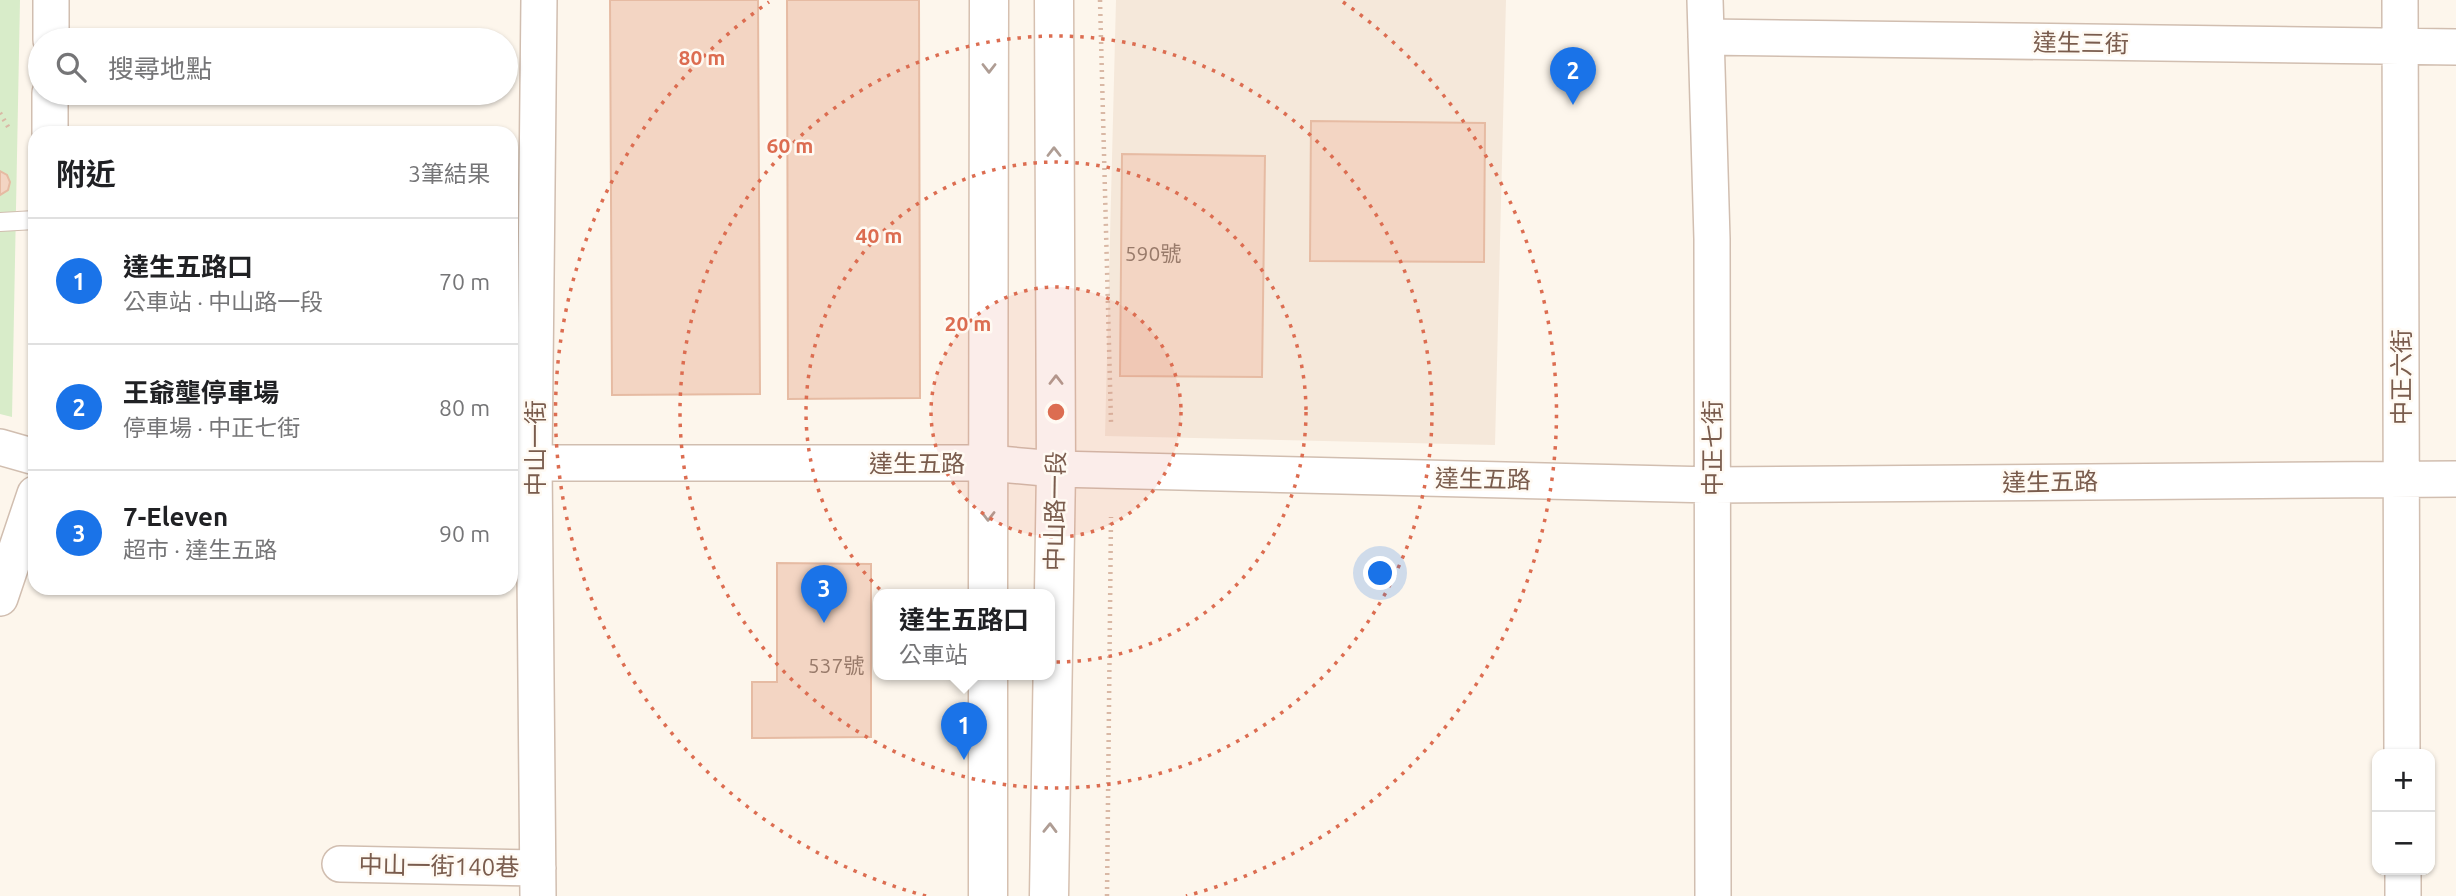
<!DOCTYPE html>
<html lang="zh-TW">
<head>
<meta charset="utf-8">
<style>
  :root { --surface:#fff; --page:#f2f2f2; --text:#202124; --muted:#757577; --line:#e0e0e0; --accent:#1a73e8 }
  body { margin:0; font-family:Ubuntu,"Noto Sans TC",sans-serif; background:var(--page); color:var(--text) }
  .controls { position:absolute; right:21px; bottom:21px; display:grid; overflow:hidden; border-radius:14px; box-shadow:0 2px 5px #0004 }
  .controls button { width:63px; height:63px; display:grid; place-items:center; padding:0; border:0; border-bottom:2px solid var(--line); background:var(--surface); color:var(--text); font:35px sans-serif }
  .you { position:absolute; left:1381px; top:574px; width:24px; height:24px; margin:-18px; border:5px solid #fff; border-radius:50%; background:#1a73e8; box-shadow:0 0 0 10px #1a73e833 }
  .badge { display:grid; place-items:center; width:46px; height:46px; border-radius:50%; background:var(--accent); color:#fff; font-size:23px; font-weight:700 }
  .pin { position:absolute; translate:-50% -58px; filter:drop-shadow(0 2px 4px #0008) }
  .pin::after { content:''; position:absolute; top:37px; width:24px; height:21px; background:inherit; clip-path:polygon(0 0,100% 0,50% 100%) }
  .popup { position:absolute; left:873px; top:589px; width:182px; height:91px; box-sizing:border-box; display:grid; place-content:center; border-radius:14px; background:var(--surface); filter:drop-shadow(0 2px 5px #0005); font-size:23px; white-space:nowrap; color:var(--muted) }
  .popup b { font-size:26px; color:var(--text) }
  .popup::after { content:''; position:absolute; left:50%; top:100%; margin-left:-14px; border:14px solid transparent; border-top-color:var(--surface) }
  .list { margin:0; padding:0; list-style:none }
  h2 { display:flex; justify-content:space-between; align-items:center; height:91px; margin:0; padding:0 28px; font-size:30px }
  h2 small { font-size:23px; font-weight:400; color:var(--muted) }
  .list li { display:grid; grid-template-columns:46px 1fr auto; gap:21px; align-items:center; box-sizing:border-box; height:126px; padding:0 28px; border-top:2px solid var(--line) }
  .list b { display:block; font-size:26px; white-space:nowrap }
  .list p { margin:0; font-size:23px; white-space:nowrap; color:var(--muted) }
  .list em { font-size:23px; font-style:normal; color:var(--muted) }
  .icon { flex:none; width:38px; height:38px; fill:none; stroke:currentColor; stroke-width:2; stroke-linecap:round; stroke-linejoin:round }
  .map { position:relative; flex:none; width:2456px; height:896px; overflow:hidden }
  .search { position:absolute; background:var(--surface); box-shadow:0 2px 5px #0004; left:28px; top:28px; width:490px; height:77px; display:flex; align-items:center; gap:18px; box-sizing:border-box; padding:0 24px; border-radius:38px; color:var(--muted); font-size:26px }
  .panel { position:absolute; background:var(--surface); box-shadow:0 2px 5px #0004; left:28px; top:126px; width:490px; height:469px; border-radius:21px }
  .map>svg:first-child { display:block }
  .residential { fill:#f5e8da }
  .green { fill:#d8ecc9 }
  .building { fill:#f3d5c3; stroke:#e6bba3; stroke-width:2 }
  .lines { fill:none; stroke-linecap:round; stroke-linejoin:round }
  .lane-casing { stroke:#d1beb0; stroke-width:20 }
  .street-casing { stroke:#d1beb0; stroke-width:38 }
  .secondary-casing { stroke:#d6c0b0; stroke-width:41 }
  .path { stroke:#d9b8a5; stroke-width:4.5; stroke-dasharray:2 5; stroke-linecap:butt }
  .lane { stroke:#fff; stroke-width:18 }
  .street { stroke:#fff; stroke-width:35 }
  .secondary { stroke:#fff; stroke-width:38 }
  .oneway { stroke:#af9d94 }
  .ring { fill:none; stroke:#dc6d51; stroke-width:3.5; stroke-dasharray:3.5 7 }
  .labels { text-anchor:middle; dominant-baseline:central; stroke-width:5; stroke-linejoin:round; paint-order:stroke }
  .number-label { font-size:21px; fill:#987a6a }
  .street-label { font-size:24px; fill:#7a5c4d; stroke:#fffaf3 }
  .centre { fill:#dc6d51; stroke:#fffaf3; stroke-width:3.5 }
  .ring-label { font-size:21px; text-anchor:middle; font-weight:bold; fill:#dc6d51; stroke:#fffaf3; stroke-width:5; stroke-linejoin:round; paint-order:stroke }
</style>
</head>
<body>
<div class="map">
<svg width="2456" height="896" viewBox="0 0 2456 896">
  <rect width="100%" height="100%" fill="#fdf6ec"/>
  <path class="residential" d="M1116 0H1506L1495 445 1105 436Z"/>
  <path class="green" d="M0 0H20L12 417 0 414Z"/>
  <path class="building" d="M610 0H758L760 394 612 395Z
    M787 0H919L920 398 788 399Z
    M1311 121 1485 123 1484 262 1310 261Z
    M1122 154 1265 156 1262 377 1120 376Z
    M0 171 7 175 10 182 8 190 0 195Z
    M777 563 871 564V737L752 738V682H777Z"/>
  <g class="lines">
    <defs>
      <path id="lane" d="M0 222 35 220"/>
      <path id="street" d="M1705 0 1712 239 1713 896
        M2400 0 2402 754
        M1706 37 2456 47
        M51 40V0
        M50 133V93
        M0 447 35 457
        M511 463H988L1056 469 1713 485 2456 479
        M0 598 35 494
        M340 864 538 868
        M2403 870V896
        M538 896 534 463 539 0"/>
      <path id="secondary" d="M988 594 989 0
        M988 674V896
        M1049 896 1056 469 1054 0"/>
    </defs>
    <use href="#lane" class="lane-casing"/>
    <use href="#street" class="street-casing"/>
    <use href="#secondary" class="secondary-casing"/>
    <path class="path" d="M1100 0 1111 422
      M0 113 10 130
      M1107 896 1111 517"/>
    <use href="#lane" class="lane"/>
    <use href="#street" class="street"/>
    <use href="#secondary" class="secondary"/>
  </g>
  <defs><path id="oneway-chevron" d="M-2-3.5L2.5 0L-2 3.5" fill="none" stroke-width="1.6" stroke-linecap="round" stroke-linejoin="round" transform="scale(1.75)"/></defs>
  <g class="oneway">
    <use href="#oneway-chevron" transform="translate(989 68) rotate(90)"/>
    <use href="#oneway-chevron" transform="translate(1054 152) rotate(-90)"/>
    <use href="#oneway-chevron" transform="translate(1056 380) rotate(-90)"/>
    <use href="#oneway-chevron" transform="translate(988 516) rotate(90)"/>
    <use href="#oneway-chevron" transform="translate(1050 828) rotate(-89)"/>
  </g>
  <circle cx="1056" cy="412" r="125" fill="#dc6d51" fill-opacity=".12"/>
  <g class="ring">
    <circle cx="1056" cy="412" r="125"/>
    <circle cx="1056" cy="412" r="250"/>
    <circle cx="1056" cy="412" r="376"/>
    <path d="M926 896A501 501 0 0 1 769 2M1343 2A501 501 0 0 1 1186 896"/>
  </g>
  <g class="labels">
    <g class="number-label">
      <text x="1153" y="253">590號</text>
      <text x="836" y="665">537號</text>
    </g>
    <g class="street-label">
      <text transform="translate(2081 43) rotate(1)">達生三街</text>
      <text transform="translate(2401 377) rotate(-90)">中正六街</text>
      <text transform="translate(535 448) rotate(-90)">中山一街</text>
      <text transform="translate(1712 448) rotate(-90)">中正七街</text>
      <text x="917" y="463">達生五路</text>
      <text transform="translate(1483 479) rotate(1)">達生五路</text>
      <text transform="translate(2050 482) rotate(-1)">達生五路</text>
      <text transform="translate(1055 511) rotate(-89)">中山路一段</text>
      <text transform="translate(439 866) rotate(1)">中山一街140巷</text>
    </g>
  </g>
  <circle cx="1056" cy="412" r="10" class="centre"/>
  <g class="ring-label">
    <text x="702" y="65">80 m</text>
    <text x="790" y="153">60 m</text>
    <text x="879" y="243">40 m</text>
    <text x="968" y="331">20 m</text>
  </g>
</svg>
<div class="controls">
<button>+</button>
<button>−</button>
</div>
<div class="you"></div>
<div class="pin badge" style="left:964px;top:760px">1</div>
<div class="popup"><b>達生五路口</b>公車站</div>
<div class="pin badge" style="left:1573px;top:105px">2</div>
<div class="pin badge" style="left:824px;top:623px">3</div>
<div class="search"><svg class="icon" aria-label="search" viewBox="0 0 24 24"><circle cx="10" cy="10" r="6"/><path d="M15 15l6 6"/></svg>搜尋地點</div>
<section class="panel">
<h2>附近<small>3筆結果</small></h2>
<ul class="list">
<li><span class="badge">1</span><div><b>達生五路口</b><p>公車站 · 中山路一段</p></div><em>70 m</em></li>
<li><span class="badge">2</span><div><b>王爺壟停車場</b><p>停車場 · 中正七街</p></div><em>80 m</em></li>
<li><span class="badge">3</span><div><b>7-Eleven</b><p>超市 · 達生五路</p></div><em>90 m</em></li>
</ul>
</section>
</div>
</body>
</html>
